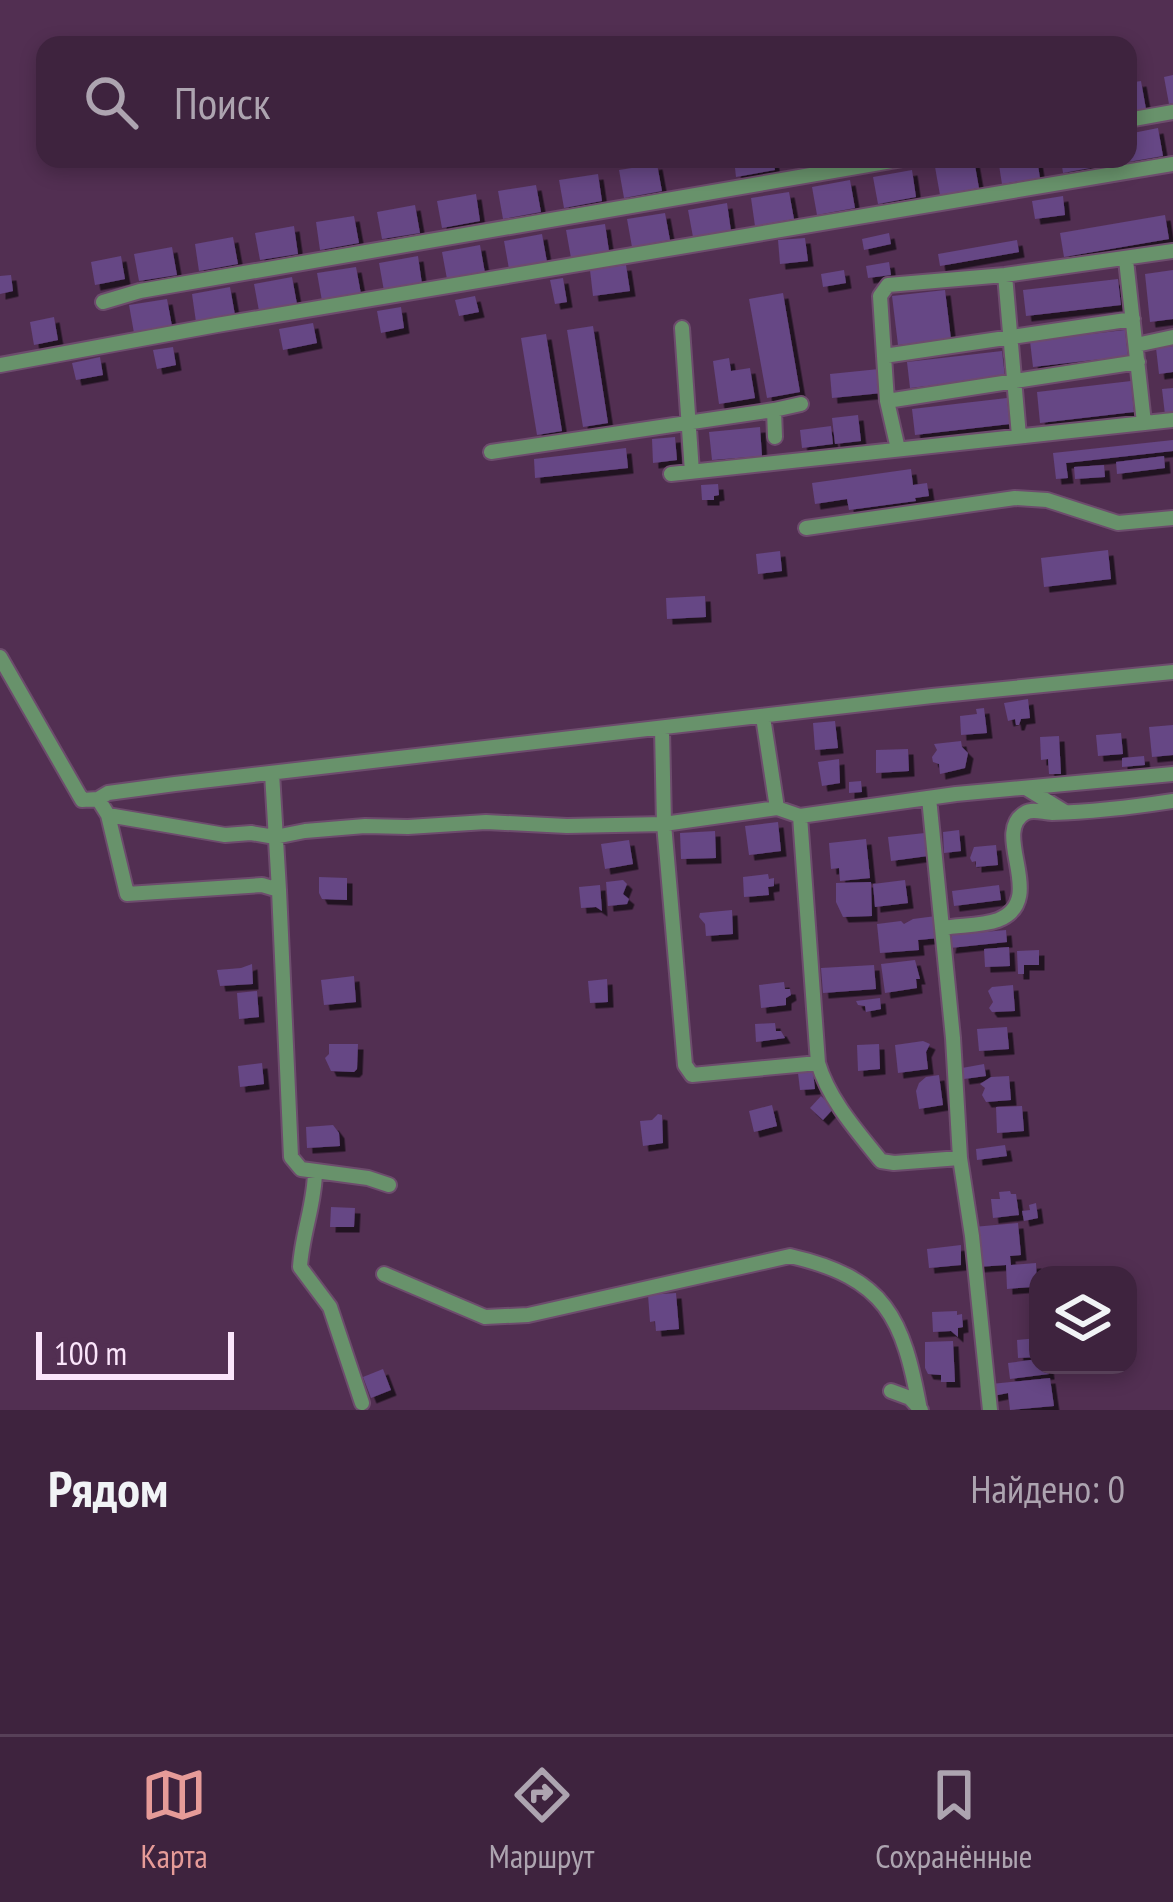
<!DOCTYPE html>
<html lang="ru">
<head>
<meta charset="utf-8">
<style>
  :root { --surface:#3e233e; --page:#492f49; --text:#f1f3f6; --muted:#ada4b0; --line:#574058; --accent:#e69b98 }
  body { margin:0; font-family:"PT Sans Narrow",sans-serif; background:var(--page); color:var(--text) }
  .controls { position:absolute; right:36px; bottom:36px; display:grid; overflow:hidden; border-radius:24px; box-shadow:0 6px 18px #0003 }
  .controls button { width:108px; height:108px; display:grid; place-items:center; padding:0; border:0; border-bottom:3px solid var(--line); background:var(--surface); color:var(--text); font:60px sans-serif }
  .scale { position:absolute; left:36px; bottom:30px; width:198px; box-sizing:border-box; padding-left:12px; border:6px solid #fbe5fb; border-top:0; font-size:33px; line-height:42px; white-space:nowrap; color:#fbe5fb; -webkit-text-stroke:9px #522f52; paint-order:stroke }
  .list { margin:0; padding:0; list-style:none }
  h2 { display:flex; justify-content:space-between; align-items:center; height:156px; margin:0; padding:0 48px; font-size:51px }
  h2 small { font-size:39px; font-weight:400; color:var(--muted) }
  .icon { flex:none; width:66px; height:66px; fill:none; stroke:currentColor; stroke-width:2; stroke-linecap:round; stroke-linejoin:round }
  .map { position:relative; flex:none; width:1173px; height:1410px; overflow:hidden }
  .search { position:absolute; background:var(--surface); box-shadow:0 6px 18px #0003; left:36px; right:36px; top:36px; height:132px; display:flex; align-items:center; gap:30px; box-sizing:border-box; padding:0 42px; border-radius:24px; color:var(--muted); font-size:45px }
  .sheet { height:324px; background:var(--surface) }
  nav { display:flex; justify-content:space-around; align-items:center; box-sizing:border-box; height:168px; border-top:3px solid var(--line); background:var(--surface); font-size:33px; color:var(--muted) }
  nav a { display:grid; justify-items:center; gap:6px }
  nav .on { color:var(--accent) }
  .map>svg:first-child { display:block }
  .building { fill:#664685; filter:url(#shadow) }
  .lines { fill:none; stroke-linecap:round; stroke-linejoin:round }
  .minor-casing { stroke:#6d4c6d; stroke-width:18 }
  .minor { stroke:#68926b; stroke-width:14 }
</style>
</head>
<body>
<div class="map">
<svg width="1173" height="1410" viewBox="0 0 1173 1410">
  <defs>
    <filter id="shadow"><feDropShadow dx="5.5" dy="5.5" stdDeviation="0" flood-color="#0009"/></filter>
  </defs>
  <rect width="100%" height="100%" fill="#522f52"/>
  <path class="building" d="M1173 75V103L1169 104 1164 77Z
    M1141 81 1146 109 1128 112V83Z
    M1158 128 1163 156 1128 162V134Z
    M734 159H773L775 170 736 177Z
    M803 159H833V161L804 167Z
    M998 159H1037L1040 178 1002 184Z
    M1061 159H1100L1101 166 1063 173Z
    M974 160 979 188 940 195 935 167Z
    M657 164 662 191 624 198 619 170Z
    M912 170 916 197 878 204 873 177Z
    M598 174 602 201 564 208 559 180Z
    M850 180 855 208 817 215 812 187Z
    M536 185 541 212 503 219 498 191Z
    M789 192 794 219 755 226 751 198Z
    M476 194 480 221 442 228 437 201Z
    M1063 196 1065 215 1035 219 1032 201Z
    M727 203 731 231 693 237 688 210Z
    M415 205 420 233 382 239 377 212Z
    M665 213 670 240 632 247 627 219Z
    M1165 215 1169 239 1064 257 1060 233Z
    M354 216 359 243 320 250 316 222Z
    M605 224 609 251 571 258 566 230Z
    M294 226 298 254 260 260 255 233Z
    M889 233 891 244 864 250 862 239Z
    M542 234 547 262 509 269 504 241Z
    M233 237 238 264 199 271 195 244Z
    M805 238 808 261 780 264 778 240Z
    M1017 240 1019 252 940 266 938 254Z
    M480 245 485 273 447 279 442 252Z
    M172 247 177 275 139 281 134 254Z
    M121 256 125 279 95 285 91 262Z
    M418 256 422 284 384 291 379 263Z
    M889 262 891 275 868 278 866 266Z
    M626 265 630 291 593 296 590 270Z
    M356 267 361 294 322 301 317 273Z
    M844 270 846 283 823 287 821 274Z
    M1173 270V319L1150 322 1145 274Z
    M11 275 13 291 0 294V276Z
    M292 277 297 304 259 311 254 284Z
    M563 278 567 302 555 304 550 280Z
    M1118 279 1121 305 1026 316 1023 290Z
    M230 287 235 315 196 322 192 294Z
    M945 290 951 339 898 345 892 296Z
    M783 293 800 392 767 398 749 299Z
    M475 296 479 312 459 316 455 300Z
    M167 299 172 326 134 333 129 305Z
    M401 307 404 328 381 333 377 311Z
    M54 317 58 340 34 345 30 322Z
    M313 323 317 343 283 350 279 329Z
    M593 326 608 423 583 427 567 330Z
    M1125 330 1128 356 1033 367 1030 341Z
    M546 334 562 431 537 435 521 338Z
    M1173 346V372L1159 374 1156 348Z
    M173 347 176 365 157 369 153 350Z
    M1002 351 1005 377 910 388 907 362Z
    M100 357 103 375 76 380 72 363Z
    M729 358 731 371 750 368 755 398 719 404 713 361Z
    M879 369 882 393 832 398 830 374Z
    M1131 381 1134 412 1040 423 1037 392Z
    M1173 388V414L1165 415 1162 389Z
    M1007 398 1010 424 915 435 912 409Z
    M858 415 861 441 835 444 832 418Z
    M831 426 833 444 802 448 800 430Z
    M760 427 762 456 712 460 709 432Z
    M675 437 677 460 653 463 652 439Z
    M1173 440V451L1066 463 1068 478 1056 479 1053 453Z
    M626 448 628 468 535 478 534 459Z
    M1164 456 1165 468 1117 474 1116 462Z
    M1104 465 1105 477 1075 479 1074 467Z
    M911 469 913 485 927 483 929 496 915 498 916 501 849 510 847 499 815 504 812 483Z
    M718 484 719 495 714 496V500H702L701 485Z
    M1108 550 1111 579 1044 587 1041 558Z
    M780 551 782 571 758 574 756 554Z
    M705 596 706 617 667 619 666 598Z
    M1028 699 1030 718 1021 719 1019 725H1016L1015 719 1008 721 1004 703Z
    M984 708 987 733 961 735 960 716 977 714 976 709Z
    M835 721 838 748 815 750 813 723Z
    M1173 725V755L1152 757 1149 727Z
    M1121 733 1123 754 1098 756 1096 735Z
    M1059 736 1061 774H1049L1048 759 1041 760 1040 737Z
    M961 741 962 747 968 753 965 768 940 774 939 764 933 762 932 757 937 750 934 744Z
    M908 749 909 771 876 773V750Z
    M1144 756 1145 765 1122 767V758Z
    M839 759 840 783 822 786 818 762Z
    M861 781 862 792 849 793V782Z
    M778 822 781 851 749 855 745 826Z
    M959 830 961 851 944 853 943 832Z
    M715 831 716 858 681 859 680 833Z
    M925 833 928 856 891 861 888 837Z
    M866 839 870 878 840 881 839 868 831 869 829 843Z
    M629 840 633 864 605 869 601 844Z
    M996 845 998 865 976 867V861L972 862 970 858 974 847Z
    M768 874 769 879 774 878V886L768 887 769 895 744 897 743 877Z
    M319 877 347 878V900L322 899 319 893Z
    M623 880 627 884 623 894 629 899 627 904 608 906 606 882Z
    M905 880 908 903 875 907 873 884Z
    M871 882 872 916 843 917 836 902V883Z
    M600 885 602 911 596 907 581 908 579 887Z
    M999 885 1001 900 954 906 952 891Z
    M732 910 733 934 706 936 705 924 699 917 700 913Z
    M936 916 939 938 918 940 919 950 880 953 877 924 901 921 904 924 913 919Z
    M1006 930 1007 942 950 948 952 935Z
    M1009 947 1010 966 985 967 984 949Z
    M1039 950V965H1024V974H1018L1017 951Z
    M915 960 920 979H916L917 988 885 993 881 964Z
    M252 964 253 984 220 986 217 970 241 968Z
    M874 965 876 989 823 993 821 968Z
    M354 976 356 1002 324 1005 321 980Z
    M607 979 608 1002 590 1003 588 981Z
    M784 982 785 989H790L791 995 786 998V1005L761 1008 759 985Z
    M1013 985 1015 1011 992 1012 989 1008 993 1002 988 991 992 987Z
    M257 991 259 1017 239 1019 237 993Z
    M880 998 881 1009 866 1012 865 1006 858 1005 856 1001Z
    M775 1023 776 1031H781L785 1038 756 1042 755 1024Z
    M1007 1027 1009 1049 979 1051 977 1029Z
    M923 1041 930 1044 926 1052 928 1069 898 1073 895 1045Z
    M329 1044H358L357 1069 354 1072 331 1071 325 1058 329 1054Z
    M879 1044 880 1069 858 1071 857 1045Z
    M262 1063 264 1084 240 1087 238 1066Z
    M984 1064 986 1076 964 1079 962 1068Z
    M813 1072 815 1089 800 1090 798 1073Z
    M939 1075 943 1105 919 1109 916 1091 919 1083 926 1077Z
    M1009 1076 1011 1100 986 1102 982 1095 985 1088 980 1084 991 1077Z
    M821 1096 834 1108 823 1120 810 1108Z
    M772 1105 777 1126 754 1132 749 1111Z
    M1022 1106 1024 1131 997 1133 996 1107Z
    M658 1114 662 1115 663 1143 643 1146 640 1121 652 1120Z
    M333 1125 339 1133 340 1146 307 1148 306 1127Z
    M1005 1145 1007 1156 977 1160 976 1149Z
    M1010 1191 1011 1194H1016L1019 1215 993 1218 991 1199H1000L999 1192Z
    M1036 1203 1038 1218 1024 1221 1022 1211 1030 1210 1029 1205Z
    M331 1207 355 1208 354 1227H330Z
    M1018 1223 1021 1255 1010 1256 1011 1265 1036 1263 1037 1283 1032 1287 1007 1289 1006 1265 977 1267 973 1227Z
    M961 1245V1265L929 1268 927 1249Z
    M676 1293 679 1329 656 1331 655 1321 650 1322 648 1295Z
    M957 1311V1315L962 1314 963 1327 958 1328V1337L951 1331 933 1332 932 1312Z
    M1038 1338V1357L1018 1358 1017 1340Z
    M953 1341 955 1382H941V1375L928 1374 925 1368V1342Z
    M1038 1359V1365H1048L1049 1374 1010 1379 1008 1363Z
    M383 1369 391 1390 371 1398 363 1377Z
    M1050 1378 1054 1406 1010 1410 1008 1393 993 1396 991 1384Z"/>
  <g class="lines">
    <defs>
      <path id="minor" d="M1128 120 1173 112
        M1126 260 1144 423
        M1005 275 1019 436
        M103 302 140 291 903 159
        M682 328 692 472
        M1136 345 1173 337
        M884 356 1133 319
        M0 365 217 325 1173 164
        M887 401 1138 362
        M774 410 801 404
        M898 449 887 401 880 296 888 285 1005 275 1173 251
        M491 452 774 410 775 437
        M671 474 1173 420
        M806 528 1015 498 1047 500 1118 523 1173 518
        M0 657 82 800 98 799 108 793 175 784 932 696 1173 672
        M763 717 777 808 800 816 956 794 1173 774
        M662 729 664 824 777 808
        M272 773 279 890
        M1026 788 1065 812
        M98 799 108 815 225 835 251 833 275 837 305 831 365 826 408 827 486 822 567 826 664 824 685 1065 692 1075 818 1063C829 1100 857 1131 881 1161L894 1163 960 1158 953 1038 929 798
        M108 815 127 894 262 885 279 890 291 1157 301 1169 368 1178 389 1185
        M800 816 818 1063
        M943 928C960 925 982 926 998 920 1049 900 990 833 1025 813 1033 808 1044 813 1052 813 1092 812 1134 807 1173 801
        M960 1158 972 1236 990 1410
        M315 1171C315 1204 302 1233 300 1267L330 1307 362 1403
        M384 1274 485 1317 528 1315 790 1256C886 1278 903 1317 920 1410
        M891 1391 910 1398 921 1410"/>
    </defs>
    <use href="#minor" class="minor-casing"/>
    <use href="#minor" class="minor"/>
  </g>
</svg>
<div class="controls">
<button><svg class="icon" aria-label="layers" viewBox="0 0 24 24"><path d="M12 4l9 5-9 5-9-5zM3 14l9 5 9-5"/></svg></button>
</div>
<div class="scale">100 m</div>
<div class="search"><svg class="icon" aria-label="search" viewBox="0 0 24 24"><circle cx="10" cy="10" r="6"/><path d="M15 15l6 6"/></svg>Поиск</div>
</div>
<section class="sheet">
<h2>Рядом<small>Найдено: 0</small></h2>
<ul class="list">
</ul>
</section>
<nav>
<a class="on"><svg class="icon" aria-label="map" viewBox="0 0 24 24"><path d="M3 6l6-2 6 2 6-2v14l-6 2-6-2-6 2zM9 4v14M15 6v14"/></svg>Карта</a>
<a><svg class="icon" aria-label="directions" viewBox="0 0 24 24"><path d="M12 3l9 9-9 9-9-9zM9 14v-3h6M13 9l2 2-2 2"/></svg>Маршрут</a>
<a><svg class="icon" aria-label="saved" viewBox="0 0 24 24"><path d="M7 4h10v16l-5-4-5 4z"/></svg>Сохранённые</a>
</nav>
</body>
</html>
